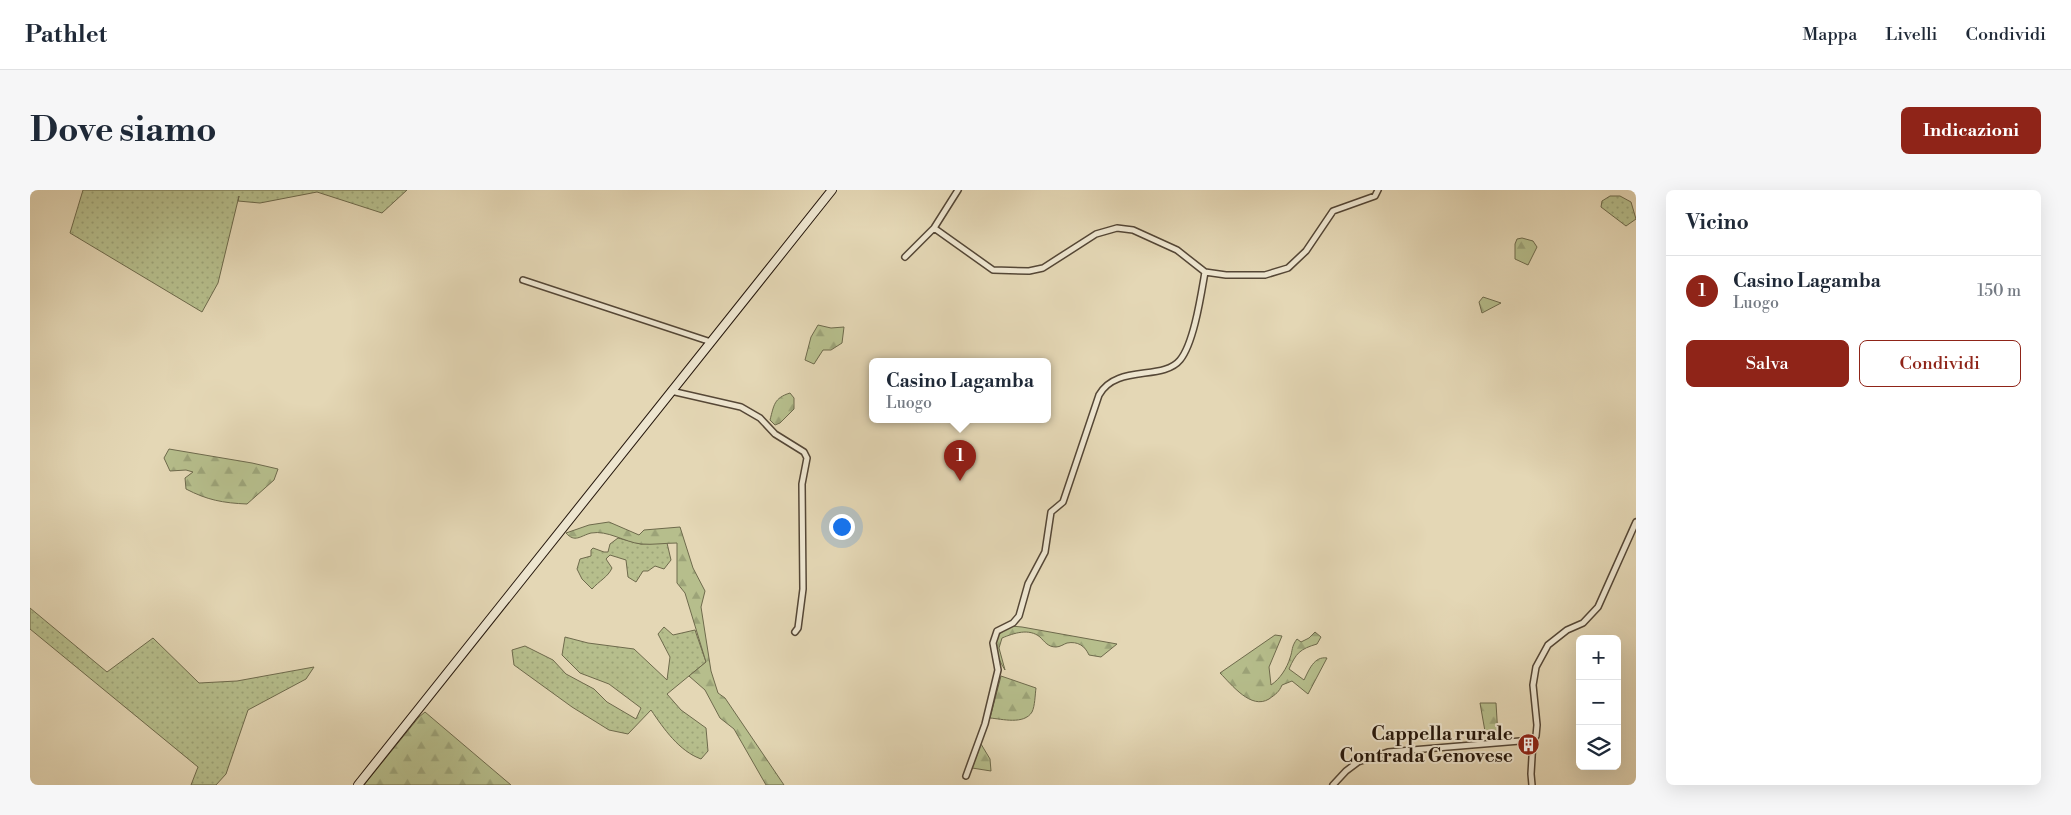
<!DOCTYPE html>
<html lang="it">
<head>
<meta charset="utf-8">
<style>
  :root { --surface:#fff; --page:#f6f6f7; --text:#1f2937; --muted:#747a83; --line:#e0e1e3; --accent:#8f2418 }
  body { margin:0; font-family:"Libre Bodoni",serif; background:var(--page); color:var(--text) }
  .controls { position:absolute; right:15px; bottom:15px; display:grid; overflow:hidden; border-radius:8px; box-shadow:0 5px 20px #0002 }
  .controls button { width:45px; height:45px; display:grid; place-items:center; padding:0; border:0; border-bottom:1px solid var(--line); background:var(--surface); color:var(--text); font:25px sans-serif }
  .you { position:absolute; left:811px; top:336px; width:18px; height:18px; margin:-12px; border:4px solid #fff; border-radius:50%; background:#1a73e8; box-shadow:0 0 0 8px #1a73e833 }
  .badge { display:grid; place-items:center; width:32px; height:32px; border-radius:50%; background:var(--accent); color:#fff; font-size:16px; font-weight:700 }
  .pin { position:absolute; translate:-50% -41px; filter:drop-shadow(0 1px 2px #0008) }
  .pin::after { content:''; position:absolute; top:26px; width:18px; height:15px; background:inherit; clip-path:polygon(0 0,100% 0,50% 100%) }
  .popup { position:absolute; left:839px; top:168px; width:182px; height:65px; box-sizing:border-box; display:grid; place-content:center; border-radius:8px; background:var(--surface); filter:drop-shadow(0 1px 4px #0005); font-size:16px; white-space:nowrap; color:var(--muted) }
  .popup b { font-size:19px; color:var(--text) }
  .popup::after { content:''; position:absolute; left:50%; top:100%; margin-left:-10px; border:10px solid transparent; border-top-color:var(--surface) }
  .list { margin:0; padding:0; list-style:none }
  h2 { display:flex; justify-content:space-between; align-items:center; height:65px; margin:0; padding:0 20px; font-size:21px }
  h2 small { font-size:16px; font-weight:400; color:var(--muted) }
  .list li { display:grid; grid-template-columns:32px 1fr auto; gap:15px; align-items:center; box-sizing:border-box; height:70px; padding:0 20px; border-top:1px solid var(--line) }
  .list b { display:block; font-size:19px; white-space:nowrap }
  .list p { margin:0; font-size:16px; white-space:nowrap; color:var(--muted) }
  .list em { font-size:16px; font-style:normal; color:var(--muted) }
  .actions { display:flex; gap:10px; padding:15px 20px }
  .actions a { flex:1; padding:11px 0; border:1px solid var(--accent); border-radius:8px; text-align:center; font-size:18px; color:var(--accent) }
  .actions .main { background:var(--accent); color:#fff }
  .icon { flex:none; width:28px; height:28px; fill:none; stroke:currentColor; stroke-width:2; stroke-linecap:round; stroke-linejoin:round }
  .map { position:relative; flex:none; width:1606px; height:595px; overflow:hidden; border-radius:8px }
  header { display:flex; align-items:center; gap:30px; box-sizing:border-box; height:70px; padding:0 25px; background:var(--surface); border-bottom:1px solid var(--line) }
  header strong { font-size:24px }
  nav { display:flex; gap:28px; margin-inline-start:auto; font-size:18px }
  .intro { display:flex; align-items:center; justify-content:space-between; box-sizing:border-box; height:120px; padding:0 30px }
  h1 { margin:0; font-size:35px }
  .button { padding:12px 22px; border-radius:8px; background:var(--accent); color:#fff; font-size:18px; font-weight:700 }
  main { display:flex; gap:30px; padding:0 30px }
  aside { flex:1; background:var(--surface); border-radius:8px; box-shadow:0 5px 20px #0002 }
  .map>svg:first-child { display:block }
  .grass { fill:url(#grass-dots); stroke:#6e6a4c }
  .forest { fill:url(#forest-firs); stroke:#6e6a4c }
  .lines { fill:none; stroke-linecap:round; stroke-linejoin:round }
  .minor-casing { stroke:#554736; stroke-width:8 }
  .secondary-casing { stroke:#25170c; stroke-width:10 }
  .minor { stroke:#ede5cf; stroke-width:5 }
  .secondary { stroke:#ede5cf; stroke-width:8 }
  .labels { text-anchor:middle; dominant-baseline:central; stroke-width:4; stroke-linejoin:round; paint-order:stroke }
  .poi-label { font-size:19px; font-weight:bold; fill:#25170c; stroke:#ede5cf; text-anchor:end }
</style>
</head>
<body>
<header>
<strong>Pathlet</strong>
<nav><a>Mappa</a><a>Livelli</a><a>Condividi</a></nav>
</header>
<div class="intro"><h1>Dove siamo</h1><a class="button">Indicazioni</a></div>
<main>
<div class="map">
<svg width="1606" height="595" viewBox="0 0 1606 595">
  <defs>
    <pattern id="grass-dots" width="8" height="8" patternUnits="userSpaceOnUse" patternTransform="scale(1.25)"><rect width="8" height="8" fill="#b6be8c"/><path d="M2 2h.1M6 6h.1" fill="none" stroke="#9ca378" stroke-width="1.8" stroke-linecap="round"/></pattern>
    <pattern id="forest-firs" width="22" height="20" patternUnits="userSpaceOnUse" patternTransform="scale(1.25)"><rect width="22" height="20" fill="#b6be8c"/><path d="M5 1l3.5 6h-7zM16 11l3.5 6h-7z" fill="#9ca378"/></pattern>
  </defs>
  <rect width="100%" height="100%" fill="#e4d7b5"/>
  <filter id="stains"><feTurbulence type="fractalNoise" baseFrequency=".004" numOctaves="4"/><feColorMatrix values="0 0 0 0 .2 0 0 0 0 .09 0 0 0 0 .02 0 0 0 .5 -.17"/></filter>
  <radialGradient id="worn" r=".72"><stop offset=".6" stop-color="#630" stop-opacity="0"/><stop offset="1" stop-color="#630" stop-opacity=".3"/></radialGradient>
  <path class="grass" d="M53 0H377L352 23 287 2 230 13 208 11 209 6 188 93 172 122 40 43Z
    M1580 6H1590L1601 12 1606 29 1596 36 1571 17 1572 11Z
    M588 348 611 354 637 353 641 370 634 379 625 376 618 381H613L606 392 598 387 596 370 580 365 576 369 582 378C578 387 569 391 562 399L552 389 547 379 550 369 561 366V360L563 358 574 362H578L580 354Z
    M0 418 77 482 123 448 169 493 207 491 284 477 276 489 218 520 196 584 186 595H161L168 577 0 439Z
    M634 437 643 445 665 440 676 472 637 504 651 520 676 538 678 561 671 569C649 561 634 539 621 520L598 544 579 540 542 517 484 475 482 460 495 456 523 470 536 484 564 499 577 512 606 529 611 518 579 494 550 483 532 465 535 447 558 453 604 459 637 490 640 467 628 444Z"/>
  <path class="forest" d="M1492 48 1503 51 1507 57 1498 75 1485 69V54L1487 49Z
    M1453 107 1471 113 1452 123 1449 112Z
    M788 135 801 138 814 137 812 153 801 160H793L784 174 775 170 781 147Z
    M760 203 764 208V219L750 233 745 235 740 230C744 215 744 208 760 203Z
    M139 259 222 273 248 279 244 290 217 314C193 313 177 310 156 299L155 288 163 282 156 280 140 281 134 268Z
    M579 332 609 345 614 340 650 337 663 378 675 401 671 417 681 481 688 503 695 508 754 595H736L704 539 690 528 675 500 659 486 676 472 655 403 647 393V353C635 353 623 355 611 354 594 352 578 340 561 343 550 346 545 353 536 343L559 335Z
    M981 436 992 437 1087 454 1071 467 1059 465C1055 456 1048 451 1037 453 1034 454 1030 457 1026 457 1018 457 1015 452 1010 447 999 438 984 443 972 448L969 458 975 480C970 472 961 456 968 446 971 442 977 439 981 436Z
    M1285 442 1291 447 1287 454C1270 459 1266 463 1259 479L1274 490C1279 480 1284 466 1297 468L1278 504 1262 491 1252 495C1249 502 1246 504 1239 509 1221 520 1202 495 1190 483L1245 445 1252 446 1239 477 1241 495C1250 489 1257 478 1260 468 1263 460 1261 457 1267 449L1271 452 1279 448Z
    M971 486 1006 498C1005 505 1005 516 1002 522 994 535 972 529 960 528Z
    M1450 513H1466L1468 546 1456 547Z
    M395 522 481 595H334L389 527Z
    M951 554 960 569 961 581 942 578Z"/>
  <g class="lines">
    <defs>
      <path id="minor" d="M904 38 963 80 999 81 1013 78 1066 44 1087 38 1103 40 1147 60 1175 82 1196 85H1235L1258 78 1276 61 1303 21 1345 6 1348 0
        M875 67 904 38 928 0
        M493 90 681 152
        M641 201 711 217 730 228 745 244 774 262 777 268 772 294 773 399 768 438 765 442
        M936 586 955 534 968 480 963 453 967 441 983 433 989 426 998 394 1015 362 1021 322 1033 312 1069 205C1086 174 1133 191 1150 170 1164 153 1171 105 1175 82
        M1303 595 1316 581 1328 572 1358 562 1503 550
        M1502 595 1501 584 1503 550 1506 546 1507 535 1503 495 1506 477 1518 455 1537 440 1553 433 1568 417 1606 332"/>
      <path id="secondary" d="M328 595 802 0"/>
    </defs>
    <use href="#minor" class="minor-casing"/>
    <use href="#secondary" class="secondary-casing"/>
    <use href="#minor" class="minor"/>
    <use href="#secondary" class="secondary"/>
  </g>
  <defs>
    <symbol id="building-disc" viewBox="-11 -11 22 22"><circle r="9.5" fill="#8f2418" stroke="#ede5cf"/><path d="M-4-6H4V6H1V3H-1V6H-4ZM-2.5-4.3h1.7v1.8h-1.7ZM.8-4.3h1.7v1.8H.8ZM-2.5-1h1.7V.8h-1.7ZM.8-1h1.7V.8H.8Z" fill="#fff"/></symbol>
  </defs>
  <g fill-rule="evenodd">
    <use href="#building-disc" x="1486" y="542" width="25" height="25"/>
  </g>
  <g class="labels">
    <g class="poi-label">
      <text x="1483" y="544">Cappella rurale<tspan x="1483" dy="22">Contrada Genovese</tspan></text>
    </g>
  </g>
  <rect width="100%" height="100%" filter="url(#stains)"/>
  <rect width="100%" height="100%" fill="url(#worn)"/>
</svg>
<div class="controls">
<button>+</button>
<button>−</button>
<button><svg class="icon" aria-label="layers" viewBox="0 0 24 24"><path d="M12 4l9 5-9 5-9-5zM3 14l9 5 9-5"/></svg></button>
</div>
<div class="you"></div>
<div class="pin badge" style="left:930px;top:291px">1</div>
<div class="popup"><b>Casino Lagamba</b>Luogo</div>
</div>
<aside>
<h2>Vicino<small></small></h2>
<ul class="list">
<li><span class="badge">1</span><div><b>Casino Lagamba</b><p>Luogo</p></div><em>150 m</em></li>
</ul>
<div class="actions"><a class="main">Salva</a><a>Condividi</a></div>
</aside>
</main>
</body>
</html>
